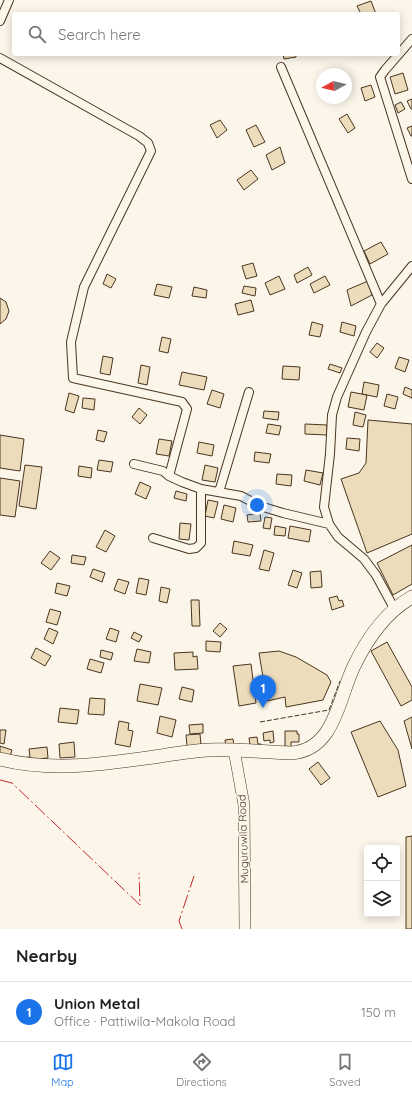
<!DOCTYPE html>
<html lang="en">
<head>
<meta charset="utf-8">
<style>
  :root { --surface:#fff; --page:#f2f2f2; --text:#222; --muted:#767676; --line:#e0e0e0; --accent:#1a73e8 }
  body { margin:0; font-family:Quicksand,sans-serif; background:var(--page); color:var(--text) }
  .controls { position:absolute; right:12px; bottom:12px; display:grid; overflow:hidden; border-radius:4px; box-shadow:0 2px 10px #0003 }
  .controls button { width:36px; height:36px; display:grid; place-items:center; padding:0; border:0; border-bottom:1px solid var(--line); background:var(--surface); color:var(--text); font:20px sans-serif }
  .compass { position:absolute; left:316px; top:68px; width:36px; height:36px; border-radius:50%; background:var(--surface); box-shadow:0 2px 10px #0003; rotate:262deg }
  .you { position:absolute; left:257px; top:505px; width:14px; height:14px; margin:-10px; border:3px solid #fff; border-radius:50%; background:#1a73e8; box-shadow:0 0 0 6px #1a73e833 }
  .badge { display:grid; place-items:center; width:26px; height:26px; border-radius:50%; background:var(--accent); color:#fff; font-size:13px; font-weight:700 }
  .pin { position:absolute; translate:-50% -33px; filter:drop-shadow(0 1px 2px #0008) }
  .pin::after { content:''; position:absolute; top:21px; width:14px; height:12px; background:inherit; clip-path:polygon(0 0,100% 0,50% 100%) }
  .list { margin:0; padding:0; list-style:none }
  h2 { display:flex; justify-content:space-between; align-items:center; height:52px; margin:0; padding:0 16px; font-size:17px }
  h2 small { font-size:13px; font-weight:400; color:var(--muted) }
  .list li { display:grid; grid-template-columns:26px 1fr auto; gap:12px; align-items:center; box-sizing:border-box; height:60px; padding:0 16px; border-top:1px solid var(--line) }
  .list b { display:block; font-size:15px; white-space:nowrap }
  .list p { margin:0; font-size:13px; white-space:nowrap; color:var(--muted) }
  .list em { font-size:13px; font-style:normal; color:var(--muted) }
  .icon { flex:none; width:22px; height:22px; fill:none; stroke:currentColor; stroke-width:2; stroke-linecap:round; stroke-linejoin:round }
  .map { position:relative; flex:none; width:412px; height:929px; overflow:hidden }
  .search { position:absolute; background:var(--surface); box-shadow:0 2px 10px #0003; left:12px; right:12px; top:12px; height:44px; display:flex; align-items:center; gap:10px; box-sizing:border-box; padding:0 14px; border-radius:4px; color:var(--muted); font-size:15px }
  .sheet { height:112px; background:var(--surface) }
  nav { display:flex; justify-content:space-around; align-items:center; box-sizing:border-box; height:56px; border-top:1px solid var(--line); background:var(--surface); font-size:11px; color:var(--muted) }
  nav a { display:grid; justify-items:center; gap:2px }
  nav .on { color:var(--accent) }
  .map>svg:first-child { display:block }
  .building { fill:#ecdcbc; stroke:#4a3520 }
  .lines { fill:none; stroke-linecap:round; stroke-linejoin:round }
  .street-casing { stroke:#4a3520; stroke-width:10 }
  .secondary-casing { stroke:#4a3520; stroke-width:12 }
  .primary-casing { stroke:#4a3520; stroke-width:14 }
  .street { stroke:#fbf6e9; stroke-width:8 }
  .secondary { stroke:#fbf6e9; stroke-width:11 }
  .primary { stroke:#fbf6e9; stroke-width:13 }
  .fence { stroke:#4a3520; stroke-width:1; stroke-dasharray:5 2; stroke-linecap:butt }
  .power { stroke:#c62828; stroke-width:1; stroke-dasharray:14 3 2 3; stroke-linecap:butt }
  .labels { text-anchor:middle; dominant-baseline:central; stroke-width:3; stroke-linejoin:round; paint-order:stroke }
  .street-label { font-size:11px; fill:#4a3520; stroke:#fbf6e9 }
</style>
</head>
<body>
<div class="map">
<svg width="412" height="929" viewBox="0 0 412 929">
  <rect width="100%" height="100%" fill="#fbf6e9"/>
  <path class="building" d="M371 1 376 14H361L357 6Z
    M283 54H296V57L284 59Z
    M403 73 408 90 395 94 390 77Z
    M371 85 375 97 365 101 361 88Z
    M412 99V109H411L407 101Z
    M401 102 405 109 398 113 395 105Z
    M347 114 355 128 348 133 339 119Z
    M220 120 227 130 217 138 210 125Z
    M256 125 265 142 254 147 246 130Z
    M412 126V136H411L407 128Z
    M280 147 285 163 272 170 266 155Z
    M251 170 258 179 244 190 237 180Z
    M381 242 388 254 370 264 364 251Z
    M253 263 257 276 246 279 242 266Z
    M308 267 312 275 297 283 294 275Z
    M107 274 116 279 111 288 103 284Z
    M279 276 285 289 270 295 265 283Z
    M325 276 330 285 314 293 310 284Z
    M368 281 372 295 351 306 347 290Z
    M157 284 172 287 169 298 154 295Z
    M244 286 256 288 255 296 242 293Z
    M194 287 207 290 206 298 192 296Z
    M0 298 6 302 9 311 6 319 0 324Z
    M251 300 254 311 238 315 235 304Z
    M312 322 323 325 320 337 309 335Z
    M342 322 356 326 354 336 340 332Z
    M162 337 171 339 168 353 159 351Z
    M377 343 384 348 377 358 370 352Z
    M103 356 113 358 110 375 100 373Z
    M399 357 409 360 405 372 395 368Z
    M330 364 342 368 340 373 328 369Z
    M141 365 150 367 147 385 138 383Z
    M283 366 300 367 299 380 282 379Z
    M182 372 207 377 204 390 179 385Z
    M364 382 379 385 377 397 362 394Z
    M405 387 412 390V398L403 394Z
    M212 390 224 394 220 408 207 404Z
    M351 392 367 395 364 410 348 407Z
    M69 393 79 396 74 413 65 410Z
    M387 394 398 397 395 409 384 406Z
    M83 398 95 399 94 410 82 408Z
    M139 408 147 415 140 424 132 417Z
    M264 411 279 412 278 420 263 418Z
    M355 412 366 415 363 427 353 425Z
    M368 420 412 424V534L367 553 341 479 359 473 366 463Z
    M268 424 281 426 279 435 266 433Z
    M305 424 327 425V435L305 434Z
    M98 430 107 432 104 442 96 440Z
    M0 435 24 439 20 471 0 468Z
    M347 438 360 439 359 451 346 449Z
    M159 439 172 441 169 456 156 454Z
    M199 442 214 445 212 456 197 453Z
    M255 452 271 454 269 463 254 461Z
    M99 460 113 462 111 472 97 470Z
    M25 465 42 467 36 509 19 506Z
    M205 465 218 468 215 482 202 480Z
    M79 466 92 468 91 478 78 476Z
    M306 470 323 473 320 485 304 481Z
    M277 474 292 475 291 486 276 484Z
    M0 478 20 481 15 517 0 515Z
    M140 482 151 487 146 499 135 494Z
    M176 491 187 494 186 501 174 498Z
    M208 500 218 502 214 518 205 516Z
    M224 505 236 508 233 522 221 519Z
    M260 513 261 521 248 522 247 515Z
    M265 517 272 518 270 529 263 528Z
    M180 523 191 524 189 540 179 539Z
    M275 526 286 528 285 536 274 535Z
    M290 526 311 530 309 542 288 538Z
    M105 530 115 536 106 552 96 547Z
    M234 541 253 545 250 556 232 553Z
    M412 545V584L393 595 377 563Z
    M264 550 274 553 269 571 259 569Z
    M50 551 60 558 51 570 41 563Z
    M72 555 86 557 84 565 71 563Z
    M93 569 105 573 102 582 90 577Z
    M293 570 302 573 297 588 288 585Z
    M321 571 322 587 311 588 310 572Z
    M139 578 149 580 146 595 136 593Z
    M118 579 129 582 125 594 114 590Z
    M57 583 70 586 67 596 55 593Z
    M161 587 170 589 167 603 159 601Z
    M337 596 339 601 342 600 344 606 332 610 329 598Z
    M191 600H199L200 626H192Z
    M50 609 61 612 57 625 46 622Z
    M220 623 227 629 220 637 213 631Z
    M49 628 58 632 53 644 44 639Z
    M110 628 119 631 116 642 106 639Z
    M134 632 142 636 139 642 131 638Z
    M206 641 221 642 220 652 206 651Z
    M387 642 412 687V700L401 706 371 651Z
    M36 648 51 656 45 666 31 658Z
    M137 649 151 652 149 663 134 661Z
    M101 650 113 653 111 660 100 657Z
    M279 651 296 657 327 675 331 682 323 700 286 707 285 697 267 701 259 653Z
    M193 652V657L197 656 198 669 175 670 174 653Z
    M90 659 104 663 101 673 87 669Z
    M251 664 256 703 239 706 233 666Z
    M140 684 162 688 158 705 137 701Z
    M182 687 194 690 192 702 179 699Z
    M90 698 105 699 104 715 88 714Z
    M60 708 79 710 77 724 58 722Z
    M160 716 176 720 172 737 157 733Z
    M412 717V749L404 721Z
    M119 721 129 723 128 730 133 731 130 747 115 744Z
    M380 721 398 750 406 786 378 797 351 732Z
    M203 724V733L190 734 189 725Z
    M0 730H6L4 744 0 743Z
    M273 731 274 742 270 743V740L264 741 263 733Z
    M285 731H297V734H299V742H291V747L285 746Z
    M200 734 201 745 187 746 186 735Z
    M257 737 258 744H261V747L250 745 249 738Z
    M233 739 234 746 226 747 225 740Z
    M74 742 75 757 60 758 59 744Z
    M0 746 12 750 9 760 0 757Z
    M47 747 48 758 27 760V757H30L29 749Z
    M318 762 330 778 321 785 309 769Z
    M412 836V929H406V837Z"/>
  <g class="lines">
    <defs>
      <path id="street" d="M0 21 9 0
        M412 39 385 70 380 77 412 179
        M0 58 139 136 148 143 151 151 84 287 71 342 73 378 182 402 187 409 169 476
        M281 67 381 304
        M134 464 163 471 169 476 182 482 201 489 241 496 260 506 283 513 329 524
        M219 492 249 392
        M153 538 189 549 196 548 201 543V489
        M395 610 376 575 364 559 338 537 329 524 324 507 330 454 332 415 337 397 366 332 381 304 412 266"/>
      <path id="secondary" d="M234 750 244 805 245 929"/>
      <path id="primary" d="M0 759C51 772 103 764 154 757 172 754 190 751 209 750 236 749 263 752 291 753 335 750 338 699 354 666 367 639 386 612 412 597"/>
    </defs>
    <use href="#street" class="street-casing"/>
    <use href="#secondary" class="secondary-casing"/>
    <use href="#primary" class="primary-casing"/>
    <use href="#street" class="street"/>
    <use href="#secondary" class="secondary"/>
    <use href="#primary" class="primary"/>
    <path class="fence" d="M260 722 329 710 340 681"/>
    <path class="power" d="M0 780 12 783 140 905 139 873
      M182 929 179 921 194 876"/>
  </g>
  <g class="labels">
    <g class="street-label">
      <text transform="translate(243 839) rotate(-92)">Muguruwila Road</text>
    </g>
  </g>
</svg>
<div class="controls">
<button><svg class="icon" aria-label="locate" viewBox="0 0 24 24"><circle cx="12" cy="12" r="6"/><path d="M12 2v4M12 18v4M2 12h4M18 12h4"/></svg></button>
<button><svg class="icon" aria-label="layers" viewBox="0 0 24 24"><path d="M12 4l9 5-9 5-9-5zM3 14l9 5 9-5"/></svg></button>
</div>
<svg class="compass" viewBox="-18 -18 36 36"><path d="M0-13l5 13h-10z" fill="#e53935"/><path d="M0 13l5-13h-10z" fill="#767676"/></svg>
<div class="you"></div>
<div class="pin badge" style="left:263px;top:708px">1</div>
<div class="search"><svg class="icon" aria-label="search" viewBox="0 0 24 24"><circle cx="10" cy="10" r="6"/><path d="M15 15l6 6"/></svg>Search here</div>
</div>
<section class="sheet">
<h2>Nearby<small></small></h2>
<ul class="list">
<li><span class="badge">1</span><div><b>Union Metal</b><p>Office · Pattiwila-Makola Road</p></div><em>150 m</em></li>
</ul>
</section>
<nav>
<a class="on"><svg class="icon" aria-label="map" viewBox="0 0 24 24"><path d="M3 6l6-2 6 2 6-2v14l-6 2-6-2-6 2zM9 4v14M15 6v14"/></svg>Map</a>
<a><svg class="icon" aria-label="directions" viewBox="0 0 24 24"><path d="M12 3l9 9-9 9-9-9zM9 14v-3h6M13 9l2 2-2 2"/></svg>Directions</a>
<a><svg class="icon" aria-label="saved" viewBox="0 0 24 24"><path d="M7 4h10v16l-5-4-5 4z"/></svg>Saved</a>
</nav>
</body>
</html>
